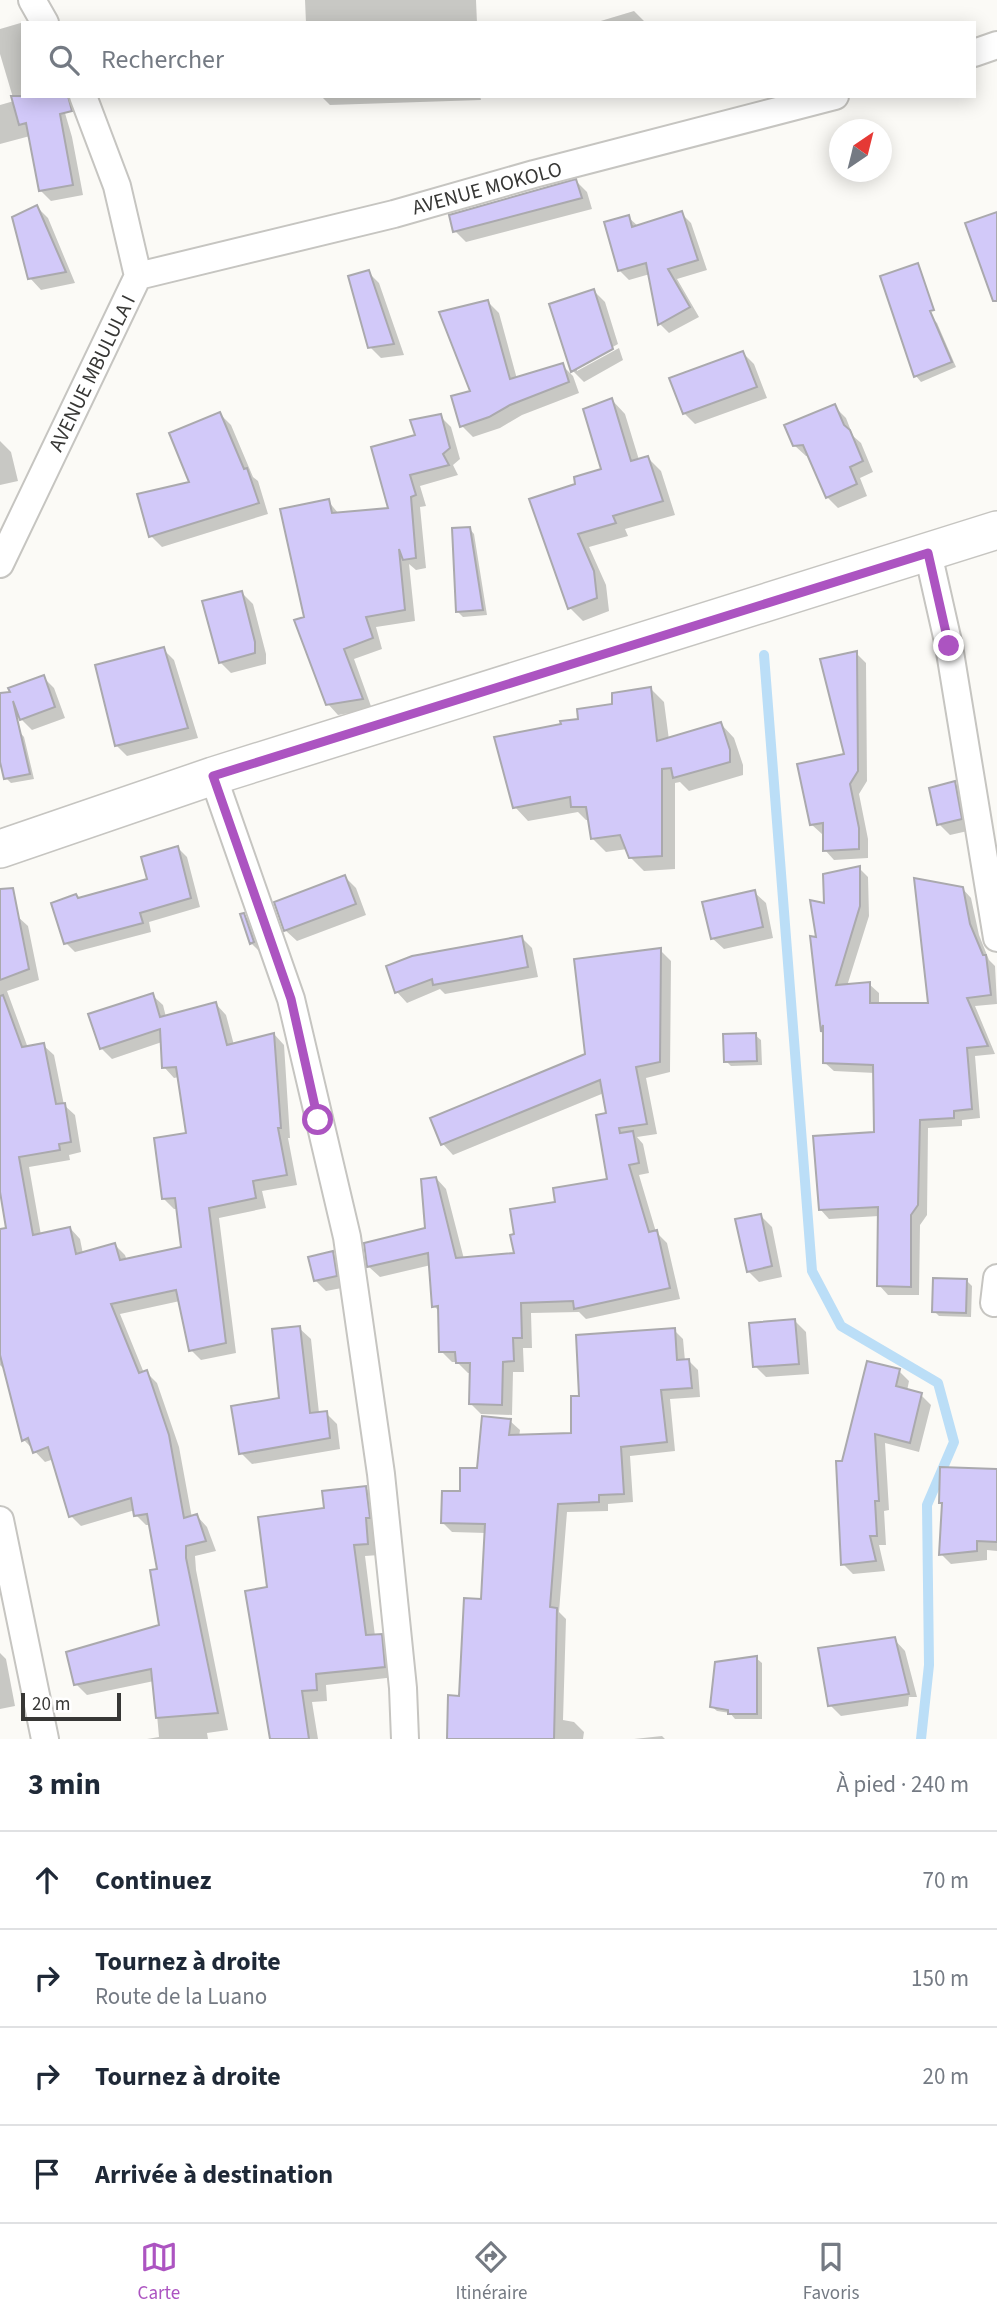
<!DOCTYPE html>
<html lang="fr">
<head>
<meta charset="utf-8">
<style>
  :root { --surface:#fff; --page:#f6f6f7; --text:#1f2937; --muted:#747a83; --line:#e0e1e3; --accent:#ac54c1 }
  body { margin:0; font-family:"Source Sans 3",sans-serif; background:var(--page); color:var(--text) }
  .compass { position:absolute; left:829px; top:119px; width:63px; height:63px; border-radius:50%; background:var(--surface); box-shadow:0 4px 18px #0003; rotate:35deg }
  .scale { position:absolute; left:21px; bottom:18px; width:100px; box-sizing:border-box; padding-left:7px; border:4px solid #373735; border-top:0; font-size:19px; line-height:24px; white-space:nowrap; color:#373735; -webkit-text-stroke:5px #fff; paint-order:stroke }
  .stop { position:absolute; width:21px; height:21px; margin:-16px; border:5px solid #ac54c1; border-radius:50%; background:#fff }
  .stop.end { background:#ac54c1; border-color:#fff; box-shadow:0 2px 7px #0008 }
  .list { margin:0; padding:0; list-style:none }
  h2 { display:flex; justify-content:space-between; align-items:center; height:91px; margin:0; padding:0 28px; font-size:30px }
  h2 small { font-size:23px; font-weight:400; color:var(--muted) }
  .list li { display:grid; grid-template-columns:46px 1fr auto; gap:21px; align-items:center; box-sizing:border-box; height:98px; padding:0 28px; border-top:2px solid var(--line) }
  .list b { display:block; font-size:26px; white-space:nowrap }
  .list p { margin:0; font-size:23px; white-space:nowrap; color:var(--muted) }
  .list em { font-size:23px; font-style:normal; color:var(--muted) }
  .icon { flex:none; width:38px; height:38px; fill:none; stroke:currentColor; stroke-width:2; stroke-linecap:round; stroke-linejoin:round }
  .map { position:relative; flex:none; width:997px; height:1739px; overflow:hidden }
  .search { position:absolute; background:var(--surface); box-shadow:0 4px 18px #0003; left:21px; right:21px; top:21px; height:77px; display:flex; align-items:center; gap:18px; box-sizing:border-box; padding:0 24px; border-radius:0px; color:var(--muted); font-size:26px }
  .sheet { height:483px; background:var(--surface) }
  nav { display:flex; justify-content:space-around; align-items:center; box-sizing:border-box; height:98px; border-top:2px solid var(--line); background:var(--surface); font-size:19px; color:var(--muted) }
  nav a { display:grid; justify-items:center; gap:4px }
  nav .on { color:var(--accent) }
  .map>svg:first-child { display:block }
  .shadow { fill:#0003 }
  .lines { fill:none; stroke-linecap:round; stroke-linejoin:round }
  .stream { stroke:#bbdef7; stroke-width:10 }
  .building { fill:#d2c9f9; stroke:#aaa9ad; stroke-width:2 }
  .street-casing { stroke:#c6c5c1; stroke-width:30 }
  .secondary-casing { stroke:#c6c5c1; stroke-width:40 }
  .street { stroke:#fff; stroke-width:26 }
  .secondary { stroke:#fff; stroke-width:37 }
  .route { stroke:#ac54c1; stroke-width:9 }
  .labels { text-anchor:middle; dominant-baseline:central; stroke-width:5; stroke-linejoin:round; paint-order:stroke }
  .street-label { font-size:21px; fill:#373735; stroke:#fff }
</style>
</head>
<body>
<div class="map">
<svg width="997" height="1739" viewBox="0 0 997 1739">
  <rect width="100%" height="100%" fill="#fbfaf6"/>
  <path class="shadow" d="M305 0H476L477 23H306Z
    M634 11 646 23H594Z
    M24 22 23 96H60L72 137 83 195 51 201 40 190 30 136 0 144V105L14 101 0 54V29Z
    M321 96H480L481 100 330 105Z
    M576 181 587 192 592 209 466 242 455 231Z
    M37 207 48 218 75 283 41 290 30 278Z
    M681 213 691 223 707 270 677 279 699 317 669 333 660 324 650 274 629 280 619 270 628 217 639 227Z
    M368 272 379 283 404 355 381 358 370 347Z
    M594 291 605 302 618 344 577 367V371L619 348 623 360 584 382 573 371 552 305Z
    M488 302 499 313 517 379 562 365 573 376 579 393 522 415 500 428 473 437 462 426 472 392Z
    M932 318 937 323 956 367 921 382 916 376 899 328Z
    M743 353 754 364 767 398 695 424 684 413Z
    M612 400 625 414 639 460 648 458 661 471 675 515 625 529 628 536 589 547 606 585 609 611 583 621 570 608 578 485 604 471Z
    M835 407 846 418 853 436 861 443 873 472 860 478 867 496 838 508 827 497 810 456H806L794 445Z
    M220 414 231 425 253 477 258 481 268 514 162 547 151 536 192 483Z
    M440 416 451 427 460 459 453 465 458 475 420 486 426 506 420 507 426 568 416 570 409 564 415 621 376 627 382 649 354 659 372 709 338 715 328 704 306 618 328 501 339 514 390 509 417 436Z
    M0 441 11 452 18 481 0 485Z
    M469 528 474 534 487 615 463 617 458 612Z
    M242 593 253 604 266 654V664L231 673 220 662Z
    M163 649 174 660 198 738 127 756 116 745Z
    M856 653 866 663 867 781 859 794 868 839V858L834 860 825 850V834H822L812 825 846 755Z
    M43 677 54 688 65 718 32 730 21 719Z
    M651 689 664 702 669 740 721 724 734 738 743 765V775L689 791 680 782 675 783V869L644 871 630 857 627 849 606 852 593 839 590 820H586L578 812 528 821 515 807 580 720Z
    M19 731 24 737 34 779 11 783 6 778 0 754V735Z
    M955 783 966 794 972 830 950 835 939 824Z
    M178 848 187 857 200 907 149 922 151 932 75 952 66 943 76 896 79 899 149 880Z
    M859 868 868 877 869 916 847 986 869 984 879 993V1005L930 1004 962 888 971 898 979 935 989 960 995 966 997 1004 975 1006 995 1054 975 1056 980 1118 962 1120V1126L928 1128 927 1215 920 1225 919 1295H888L879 1285V1216L829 1219 820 1209 876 1133 875 1073 834 1071 824 1062 825 1034 823 1032 812 938H818L826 905Z
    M345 877 356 888 366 915 297 941 285 930Z
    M754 892 766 903 773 938 724 949 712 938Z
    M244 915 255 926 262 954 251 943Z
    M17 916 28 926 39 980 7 991 28 1048 43 1045 54 1055 64 1105 75 1115 81 1152 69 1155 70 1160 29 1167 41 1235 70 1228 80 1239 83 1254 115 1245 125 1255 127 1261 182 1249 178 1209H174L164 1199 188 1135 179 1077 174 1078 164 1067 162 1042 112 1059 101 1048 152 995 163 1005 166 1017 216 1004 226 1015 234 1045 274 1034 284 1045 290 1138H288L297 1185 262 1191 266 1208 219 1218 236 1353 201 1360 191 1350 180 1301 120 1314 144 1373 146 1372 157 1383 179 1447 192 1518 197 1516 207 1527 216 1551 195 1556 196 1570 228 1730 207 1733 208 1739H147L159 1737 154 1681 87 1695 76 1684 161 1627 159 1570 150 1525H146L136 1515 135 1510 81 1526 71 1516 54 1459 45 1462 24 1440 6 1371 0 1365V1230L8 1228 0 1182V922Z
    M522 938 532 948 538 977 445 994 440 989 407 1003 397 992Z
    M660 950 671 961 670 1072 646 1078 657 1134 637 1137 643 1144 649 1173 639 1175 656 1232 667 1243 680 1299 586 1319 579 1312 531 1313 532 1348H523L524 1372H513L512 1415 481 1414 471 1404V1373H468L457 1362H452L441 1351 439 1311 434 1306 431 1265 380 1277 369 1267 366 1244 427 1230 436 1178 446 1189 464 1259 516 1255 557 1203 609 1181 608 1114 604 1093 453 1155 443 1144 587 1055Z
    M755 1035 761 1040 762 1065 731 1066 726 1061Z
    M761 1216 772 1227 782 1277 759 1282 748 1271Z
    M332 1252 344 1264 347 1287 326 1291 315 1280Z
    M967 1281 972 1286 971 1317 939 1316 934 1311Z
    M795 1321 806 1332 809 1374 766 1377 755 1366Z
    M299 1328 311 1339 319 1413H326L337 1424 340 1449 252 1464 241 1453 281 1400Z
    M674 1330 683 1339 685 1361H689L698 1370 700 1397 670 1399 675 1451 630 1456 633 1502 608 1504V1511L567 1512 559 1612 566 1619 563 1720 574 1722 584 1732 583 1739H449L450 1697H461L482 1601 486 1533 452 1532 443 1523 510 1421 520 1430 519 1437 573 1434 581 1398Z
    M899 1371 909 1381 907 1391 921 1395 931 1405 919 1452 885 1443 889 1510 884 1511 886 1545H879L885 1571 853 1574 843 1564V1463Z
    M997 1471V1551L987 1550V1560L951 1564 941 1554 943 1505 941 1502Z
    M366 1488 377 1499 379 1555 365 1556 375 1636H381L392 1647 395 1677 326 1685 327 1701 312 1702 318 1739H271L247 1593 269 1589 326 1510Z
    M894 1639 905 1651 917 1697H909L908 1706 841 1716 830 1705Z
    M0 1653 6 1659 15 1706 0 1709Z
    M756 1658 762 1663V1719H735L730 1713 717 1711 711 1706Z
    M662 1736 665 1739H634Z"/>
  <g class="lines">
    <path class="stream" d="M764 655 812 1271 841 1326 938 1383 954 1442 927 1505 929 1665 921 1739"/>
  </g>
  <path class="building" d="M11 96H68L72 111 60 114 73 185 39 191 26 123 19 125Z
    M576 179 582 198 453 232 449 215Z
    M37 205 66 272 28 279 12 217Z
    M682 211 698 260 668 269 690 307 658 325 646 263 618 271 604 222 629 215 632 227Z
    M997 212V301H993L965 223Z
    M918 263 934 310 930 311 952 362 914 377 880 276Z
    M369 270 394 344 368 348 348 276Z
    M594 289 613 349 571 372 549 304Z
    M488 300 510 379 563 363 569 382 510 405 489 417 460 427 451 396 470 391 439 312Z
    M743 351 757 387 683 414 669 378Z
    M612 398 631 461 648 456 663 501 613 516 616 523 578 534 594 571 597 598 568 609 529 499 575 484 574 477 601 469 583 409Z
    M835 404 844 425 850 430 863 461 850 467 857 484 826 498 803 445 793 446 784 425Z
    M220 412 244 469 247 468 259 503 149 537 137 494 189 482 169 433Z
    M441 414 450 448 443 454 449 465 410 475 416 495 411 497 416 558 403 560 399 549 405 610 366 617 373 638 344 649 363 699 326 705 294 620 304 617 280 509 329 499 332 513 388 508 371 447 415 435 410 420Z
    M470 527 483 610 456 612 452 528Z
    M242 591 255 642V653L219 663 202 601Z
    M164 647 188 728 115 746 95 665Z
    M857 651 858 771 850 784 859 828V849L823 851V823L810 825 797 764 844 754 820 659Z
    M44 675 55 707 20 720 13 701 30 774 4 779 0 762V693L10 692 8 688Z
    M651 687 657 741 721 722 730 750V762L673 778 671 768 662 769V856L629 858 620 835 591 839 586 807H571L570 797 513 808 494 737 561 724 560 721 578 719 577 709 612 704V693Z
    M955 781 962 819 937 825 929 788Z
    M178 846 191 898 140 913 143 923 64 944 51 903 76 894 78 898 147 879 141 857Z
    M860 866V906L836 985 870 982V1003H928L914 878 963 887 970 924 983 955H986L991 995 967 998 988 1046 967 1048 972 1109 954 1111V1118L920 1120 918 1205 911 1215V1287L877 1286 878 1207 819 1210 813 1136 874 1132 873 1065 823 1063V1025L821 1032 810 936 816 937 810 900 824 903 823 874Z
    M345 875 356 904 284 931 274 902Z
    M13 888 29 969 0 980V889Z
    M755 890 763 927 711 939 702 902Z
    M244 913 254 942 250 944 240 914Z
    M522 936 528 967 433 985 432 979 395 993 386 966 412 956Z
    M661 948 660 1062 636 1067 647 1124 619 1128 620 1133 633 1131 639 1163 629 1165 649 1232 657 1230 670 1288 574 1309 573 1301 521 1303 522 1338H513L514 1361 503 1362 502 1405 469 1404 470 1363H456L455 1352H439L438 1306 432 1307 428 1253 367 1267 364 1243 425 1228 421 1179 436 1177 456 1258 514 1253 510 1235 514 1234 510 1209 555 1202 553 1188 607 1179 596 1115 606 1113 600 1080 441 1145 430 1118 585 1054 574 959Z
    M153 993 160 1017 216 1002 227 1045 274 1033 281 1128H278L287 1175 253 1181 256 1198 209 1208 226 1343 189 1351 176 1290 111 1304 139 1373 147 1370 169 1435 184 1518 197 1514 206 1541 186 1546V1558L218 1713 156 1718 151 1669 74 1685 66 1652 159 1625 150 1570 157 1569 147 1514 134 1516 131 1498 69 1517 48 1447 33 1453 28 1438 22 1441 0 1355V1229L6 1228 0 1192V996L3 995 22 1047 44 1043 56 1104 65 1103 71 1142 59 1144 60 1150 19 1157 33 1235 70 1227 76 1254 115 1243 120 1260 181 1247 175 1198 162 1199 154 1138 186 1133 176 1067 162 1068 160 1029 100 1049 88 1014Z
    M756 1033 757 1061 724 1062 723 1034Z
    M761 1214 772 1266 747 1272 735 1219Z
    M333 1251 337 1276 314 1281 308 1257Z
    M933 1278 967 1279 966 1313 932 1312Z
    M795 1319 799 1364 753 1367 749 1323Z
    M300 1326 310 1413 327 1411 330 1438 239 1454 231 1406 279 1398 272 1329Z
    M675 1328 677 1360 689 1359 692 1388 661 1390 667 1442 621 1447 624 1494 599 1495V1502L558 1504 550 1607 557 1608 554 1739H447L448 1695 459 1696 464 1598 481 1599 485 1524 441 1523 442 1491H460V1468H477L482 1416 511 1419 509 1435 571 1433V1396H579L576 1335Z
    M867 1361 900 1369 896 1386 922 1393 910 1443 875 1434 879 1501H875L877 1536H870L876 1561 841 1565 836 1461H842Z
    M940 1467 997 1469V1542L977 1541V1551L939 1555 942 1503H939Z
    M366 1486 370 1518H366L368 1544 354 1545 366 1635 382 1634 385 1667 316 1674 317 1690 302 1691 309 1739H270L245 1591 267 1587 258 1517 324 1508 322 1491Z
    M895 1637 909 1694 828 1706 818 1648Z
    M757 1656V1714H728V1710L710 1707 715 1662Z"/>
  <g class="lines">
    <defs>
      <path id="street" d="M32 0 45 23
        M974 53 997 45
        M138 276 394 214 534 174 835 96
        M928 553 949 646 997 938
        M0 564 138 276 117 186 83 96
        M213 776 291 999 347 1237 381 1474 403 1688 405 1739
        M994 1303 997 1278
        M0 1520 45 1739"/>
      <path id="secondary" d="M0 849 213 776 997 530"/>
    </defs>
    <use href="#street" class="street-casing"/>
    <use href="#secondary" class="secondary-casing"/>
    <use href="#street" class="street"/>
    <use href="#secondary" class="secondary"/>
  </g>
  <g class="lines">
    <path class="route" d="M318 1120 291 999 213 776 928 553 949 646"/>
  </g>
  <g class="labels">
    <g class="street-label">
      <text transform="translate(487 188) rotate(-15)">AVENUE MOKOLO</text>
      <text transform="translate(92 373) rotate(-64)">AVENUE MBULULA I</text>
    </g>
  </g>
</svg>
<svg class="compass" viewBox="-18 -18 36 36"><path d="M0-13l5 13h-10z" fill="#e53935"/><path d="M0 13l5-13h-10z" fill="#747a83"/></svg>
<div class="scale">20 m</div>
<div class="stop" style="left:318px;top:1120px"></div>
<div class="stop end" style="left:949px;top:646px"></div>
<div class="search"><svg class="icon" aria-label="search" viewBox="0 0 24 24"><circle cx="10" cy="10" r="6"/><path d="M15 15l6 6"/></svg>Rechercher</div>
</div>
<section class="sheet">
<h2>3 min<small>À pied · 240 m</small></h2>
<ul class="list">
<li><svg class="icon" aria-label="ahead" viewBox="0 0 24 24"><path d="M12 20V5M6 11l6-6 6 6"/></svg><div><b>Continuez</b></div><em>70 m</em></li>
<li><svg class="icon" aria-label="right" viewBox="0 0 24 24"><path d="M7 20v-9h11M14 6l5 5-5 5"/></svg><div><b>Tournez à droite</b><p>Route de la Luano</p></div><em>150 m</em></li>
<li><svg class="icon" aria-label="right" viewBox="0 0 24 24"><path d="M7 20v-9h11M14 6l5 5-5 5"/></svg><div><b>Tournez à droite</b></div><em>20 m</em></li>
<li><svg class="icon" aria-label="arrive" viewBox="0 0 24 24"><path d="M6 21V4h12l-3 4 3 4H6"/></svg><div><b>Arrivée à destination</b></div></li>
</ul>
</section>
<nav>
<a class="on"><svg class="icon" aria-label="map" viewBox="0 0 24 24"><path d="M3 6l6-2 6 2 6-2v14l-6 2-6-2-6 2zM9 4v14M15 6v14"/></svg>Carte</a>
<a><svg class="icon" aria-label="directions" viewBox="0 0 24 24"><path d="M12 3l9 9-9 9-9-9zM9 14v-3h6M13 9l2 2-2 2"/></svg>Itinéraire</a>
<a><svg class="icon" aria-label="saved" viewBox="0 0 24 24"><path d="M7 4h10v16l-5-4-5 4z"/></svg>Favoris</a>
</nav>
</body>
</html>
